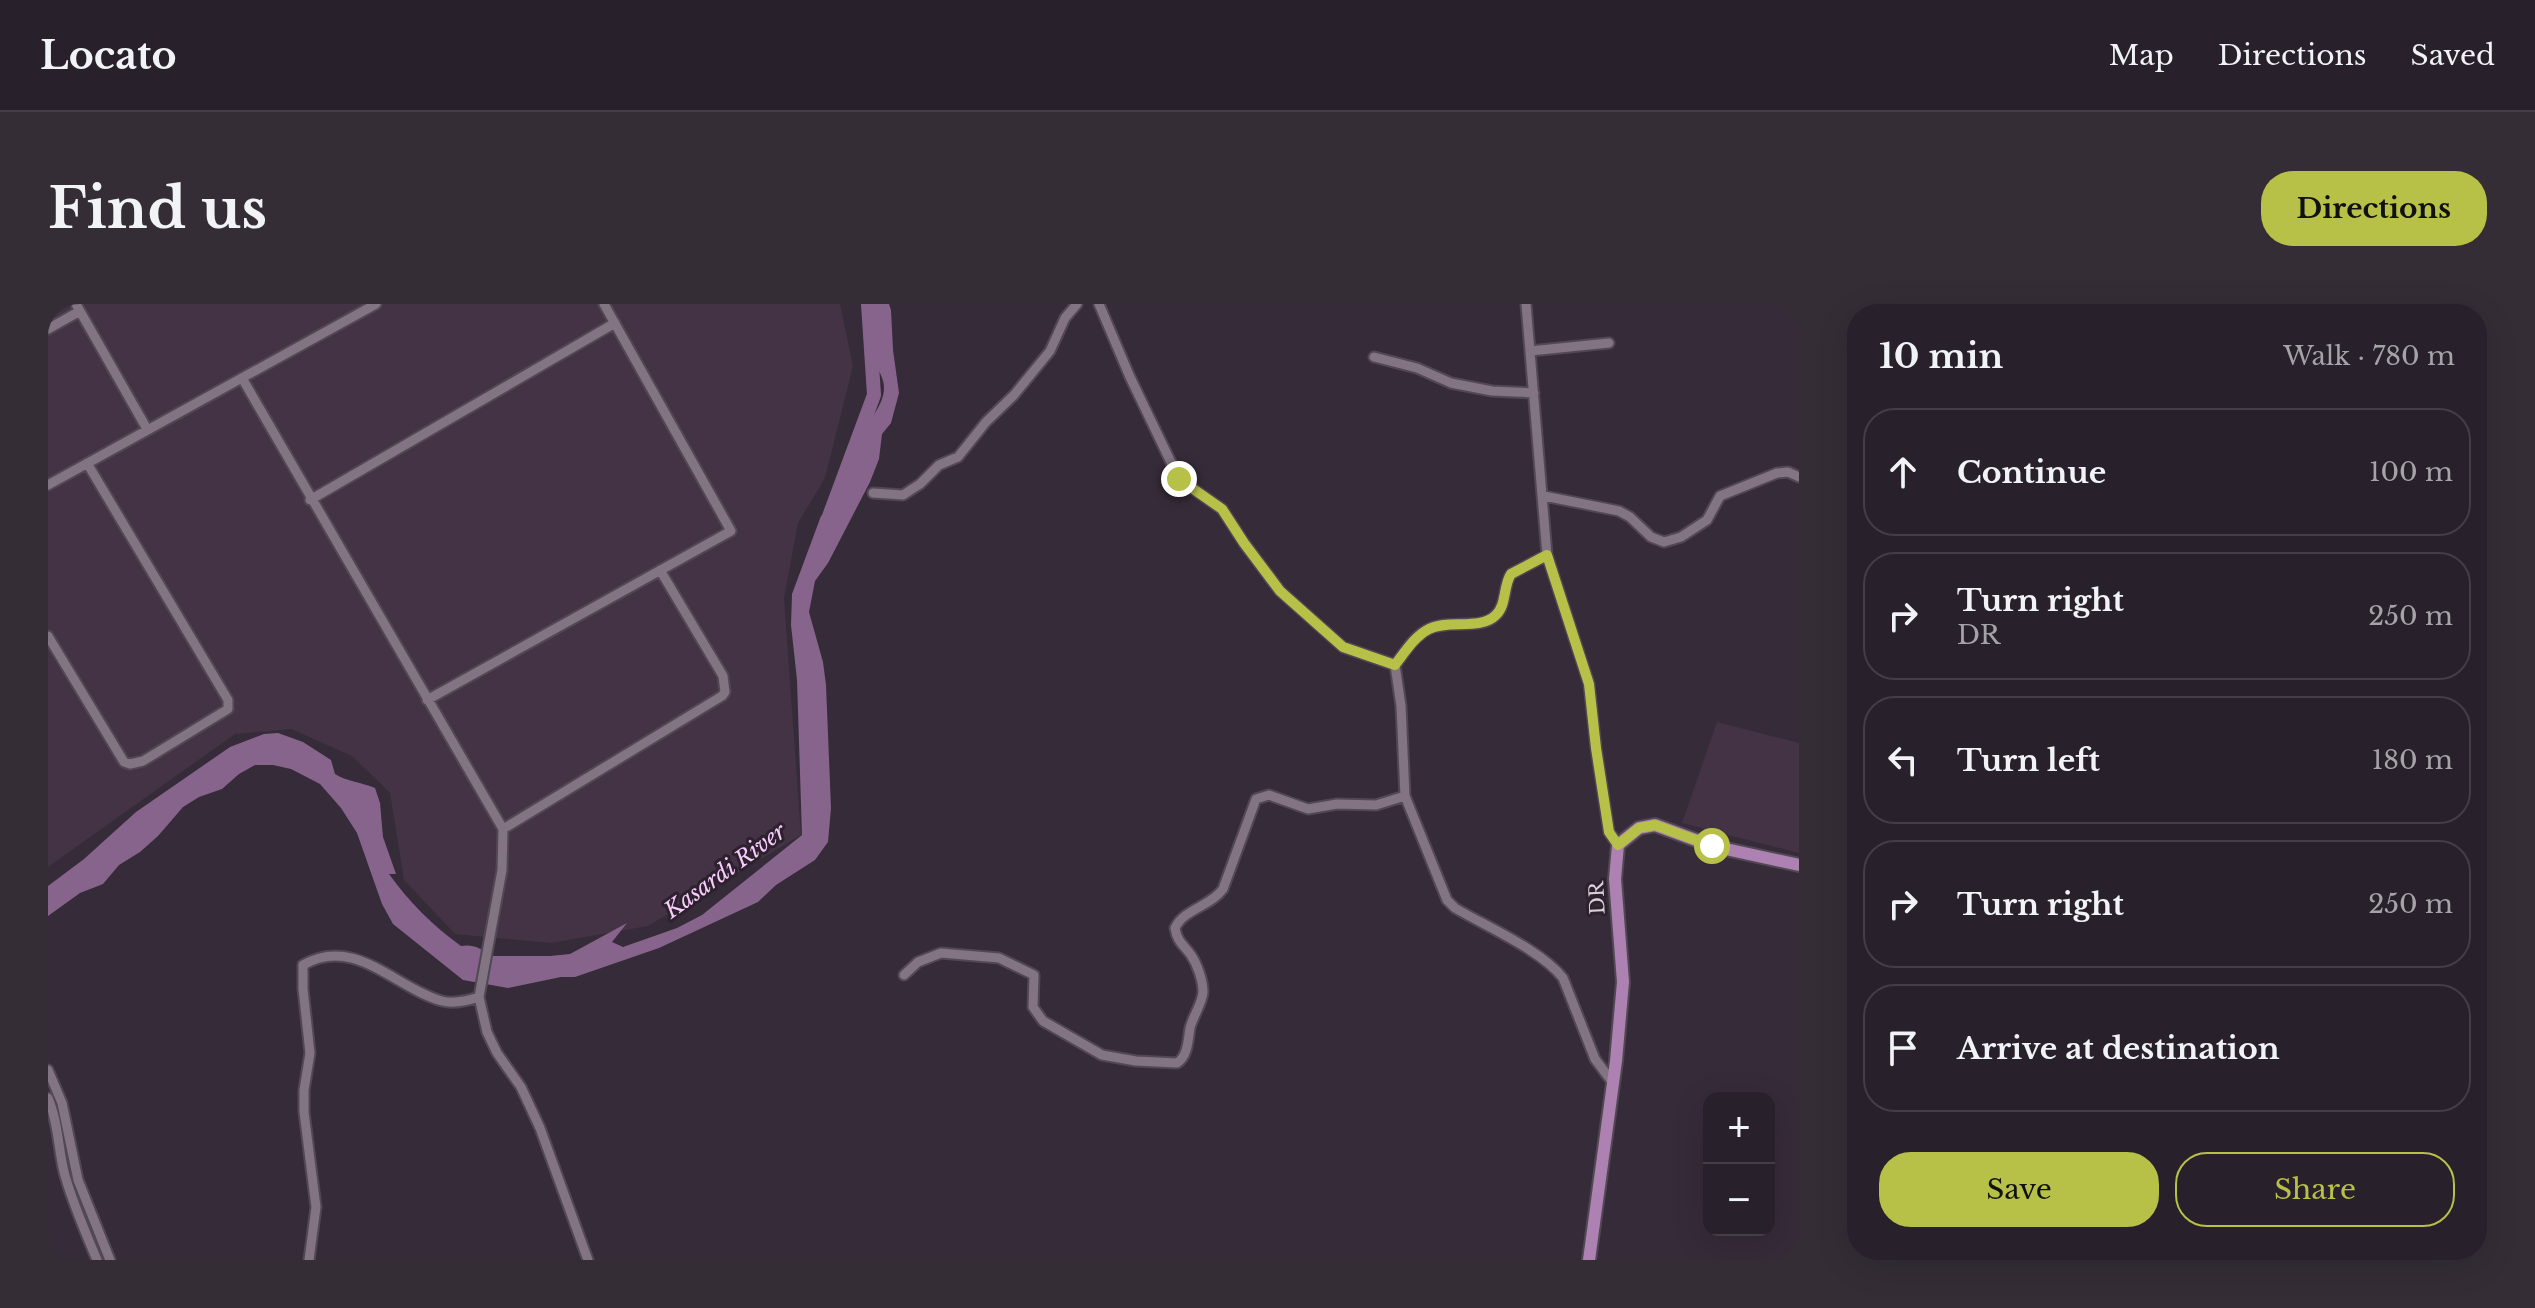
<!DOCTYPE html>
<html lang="en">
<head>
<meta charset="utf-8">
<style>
  :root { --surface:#28202a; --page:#342d36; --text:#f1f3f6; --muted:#a5a3a8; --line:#443e47; --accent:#b7c147 }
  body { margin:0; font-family:"Libre Baskerville",serif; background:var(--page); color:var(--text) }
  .controls { position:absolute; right:24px; bottom:24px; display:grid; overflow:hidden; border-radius:16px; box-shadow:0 8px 32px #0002 }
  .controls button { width:72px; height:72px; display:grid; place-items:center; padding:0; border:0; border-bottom:2px solid var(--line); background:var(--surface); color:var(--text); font:40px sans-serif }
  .stop { position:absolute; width:24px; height:24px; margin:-18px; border:6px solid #b7c147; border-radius:50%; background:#fff }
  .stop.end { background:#b7c147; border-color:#fff; box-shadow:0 2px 8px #0008 }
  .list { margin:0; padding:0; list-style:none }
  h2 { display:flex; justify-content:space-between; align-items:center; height:104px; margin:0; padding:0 32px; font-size:34px }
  h2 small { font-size:26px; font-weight:400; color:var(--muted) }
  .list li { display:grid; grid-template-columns:52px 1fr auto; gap:24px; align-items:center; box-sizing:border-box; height:128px; margin:0 16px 16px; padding:0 16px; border:2px solid var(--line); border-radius:32px }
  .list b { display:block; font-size:30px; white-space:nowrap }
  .list p { margin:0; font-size:26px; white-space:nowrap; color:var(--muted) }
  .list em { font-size:26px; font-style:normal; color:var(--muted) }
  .actions { display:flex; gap:16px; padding:24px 32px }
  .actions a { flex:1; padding:18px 0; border:2px solid var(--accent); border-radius:32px; text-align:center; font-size:28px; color:var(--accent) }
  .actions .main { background:var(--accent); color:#111 }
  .icon { flex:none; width:44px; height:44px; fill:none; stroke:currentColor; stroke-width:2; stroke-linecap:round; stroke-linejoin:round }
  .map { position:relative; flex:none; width:1751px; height:956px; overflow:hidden; border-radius:32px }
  header { display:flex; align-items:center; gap:48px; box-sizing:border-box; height:112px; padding:0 40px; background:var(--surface); border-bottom:2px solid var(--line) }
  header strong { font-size:38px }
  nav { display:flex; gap:44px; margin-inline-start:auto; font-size:28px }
  .intro { display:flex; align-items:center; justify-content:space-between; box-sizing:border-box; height:192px; padding:0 48px }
  h1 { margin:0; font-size:56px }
  .button { padding:20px 36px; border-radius:32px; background:var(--accent); color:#111; font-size:28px; font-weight:700 }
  main { display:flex; gap:48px; padding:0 48px }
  aside { flex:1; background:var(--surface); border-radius:32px; box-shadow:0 8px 32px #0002 }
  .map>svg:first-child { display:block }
  .built { fill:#433345 }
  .water { fill:#87648b }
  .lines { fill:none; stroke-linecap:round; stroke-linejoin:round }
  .river { stroke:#87648b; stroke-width:14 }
  .minor-casing { stroke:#524853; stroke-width:13 }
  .major-casing { stroke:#524853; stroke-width:16 }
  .minor { stroke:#827483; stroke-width:9 }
  .major { stroke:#ad81b1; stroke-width:12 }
  .route { stroke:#b7c147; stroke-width:10 }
  .labels { text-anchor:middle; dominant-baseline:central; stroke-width:6; stroke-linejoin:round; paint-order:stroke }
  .street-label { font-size:20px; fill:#d9d1da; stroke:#2c212d }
  .water-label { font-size:22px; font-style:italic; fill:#f9ccfe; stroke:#2c212d }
</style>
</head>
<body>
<header>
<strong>Locato</strong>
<nav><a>Map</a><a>Directions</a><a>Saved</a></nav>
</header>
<div class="intro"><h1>Find us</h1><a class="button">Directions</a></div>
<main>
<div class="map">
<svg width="1751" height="956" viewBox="0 0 1751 956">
  <rect width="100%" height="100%" fill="#362b38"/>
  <path class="built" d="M0 0H792L805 62 777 174 750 219 736 294 753 531 600 622 503 639 407 630 356 576 342 489 304 452 243 425 187 430 0 563Z
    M1669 418 1751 439V549L1634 519Z"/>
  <path class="water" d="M819 0H841L843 6 845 46 851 89 843 119 834 130 831 155 822 178 780 259 767 277 761 308 775 358 778 381 783 504 780 538 767 556 728 581 710 598 611 644 527 673H513L460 684 415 676 345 620 334 600 309 529 293 504 272 480 243 465 225 461H207L191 470 174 485 151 493 135 503 110 532 92 548 71 561 55 580 32 589 0 612V582L36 555 88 508 182 443 216 430 230 429 255 438 283 456 287 470C300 478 313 478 327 484L332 499 335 533 348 570H341C361 598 385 622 413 642 425 640 433 644 442 652H502L522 650 579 619 564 638 575 643 629 624 654 611 754 531 749 376 743 321 744 290 773 212C802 196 803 162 813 133 820 115 836 103 836 83 836 71 825 60 823 49 819 32 824 16 819 0Z"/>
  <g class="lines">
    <path class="river" d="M777 223 826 91 820 0"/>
    <defs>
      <path id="minor" d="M28 0 99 125
        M1051 0 1082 73 1131 175 1174 205 1196 239 1232 287 1295 343 1347 361
        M1478 0 1499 251 1541 380 1548 444 1561 528 1570 541
        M1747 0 1751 3
        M0 25 32 7
        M1482 47 1561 39
        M1326 53 1369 64 1403 79 1444 87 1486 89
        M194 74 455 525 454 566 431 693 439 728 449 749 473 783 492 824 540 956
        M0 181 328 0
        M825 189 855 191 872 180 891 161 910 153 938 118 966 91 1002 47 1017 14 1029 0
        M1496 192 1571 207 1582 213 1603 233 1616 238 1633 233 1659 216 1672 192 1729 169 1740 168 1751 173
        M262 196 567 19
        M1499 251 1463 270C1455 282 1459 300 1448 311 1433 327 1401 315 1381 325 1366 332 1357 348 1347 361L1353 402 1357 492 1399 596 1407 604C1439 623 1493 646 1515 674L1547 755 1565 779
        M0 332 76 458 82 460 95 457 180 405V396L39 159
        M379 396 683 227 556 0
        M455 525 674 392 677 388 675 372 612 266
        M856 671 870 658 893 649 951 654 986 671 985 703 995 717 1054 751 1088 757 1129 759C1140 752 1140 736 1142 724 1145 712 1154 700 1155 688 1155 676 1149 660 1143 651 1136 641 1129 638 1127 624 1136 605 1163 602 1175 585L1208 495 1221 491 1260 505 1289 500 1328 501 1357 492
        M0 766 14 799 30 876 62 956
        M0 794C10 817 10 843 16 868 24 898 37 927 49 956
        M261 956 268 903 256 808V786L262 749 255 685V661C307 631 347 684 394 697 406 700 419 697 431 693"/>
      <path id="major" d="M1541 956 1568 757 1575 678 1567 575 1570 541 1591 524 1607 521 1664 542 1751 561"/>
    </defs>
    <use href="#minor" class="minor-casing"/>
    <use href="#major" class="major-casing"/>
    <use href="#minor" class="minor"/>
    <use href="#major" class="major"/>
  </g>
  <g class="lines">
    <path class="route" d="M1131 175 1174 205 1196 239 1232 287 1295 343 1347 361C1357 348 1367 332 1381 325 1401 315 1432 327 1448 311 1459 300 1455 282 1463 270L1499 251 1541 380 1548 444 1561 528 1570 541 1591 524 1607 521 1664 542"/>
  </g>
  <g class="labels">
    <g class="street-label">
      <text transform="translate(1549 594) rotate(-93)">DR</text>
    </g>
    <g class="water-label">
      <text transform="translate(677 567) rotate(-36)">Kasardi River</text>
    </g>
  </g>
</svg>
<div class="controls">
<button>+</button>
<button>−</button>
</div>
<div class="stop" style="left:1664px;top:542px"></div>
<div class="stop end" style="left:1131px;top:175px"></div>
</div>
<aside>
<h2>10 min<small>Walk · 780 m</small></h2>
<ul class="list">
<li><svg class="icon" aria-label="ahead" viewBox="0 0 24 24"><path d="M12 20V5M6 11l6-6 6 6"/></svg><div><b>Continue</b></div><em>100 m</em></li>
<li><svg class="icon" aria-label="right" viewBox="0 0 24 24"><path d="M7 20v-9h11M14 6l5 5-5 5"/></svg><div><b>Turn right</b><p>DR</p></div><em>250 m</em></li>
<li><svg class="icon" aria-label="left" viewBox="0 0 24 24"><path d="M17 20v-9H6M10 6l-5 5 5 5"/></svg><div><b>Turn left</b></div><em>180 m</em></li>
<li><svg class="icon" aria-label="right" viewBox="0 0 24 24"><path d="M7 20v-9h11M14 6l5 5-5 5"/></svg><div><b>Turn right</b></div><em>250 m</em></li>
<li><svg class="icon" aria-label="arrive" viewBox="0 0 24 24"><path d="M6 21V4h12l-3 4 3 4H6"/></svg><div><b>Arrive at destination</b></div></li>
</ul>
<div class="actions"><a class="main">Save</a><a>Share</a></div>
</aside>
</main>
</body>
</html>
